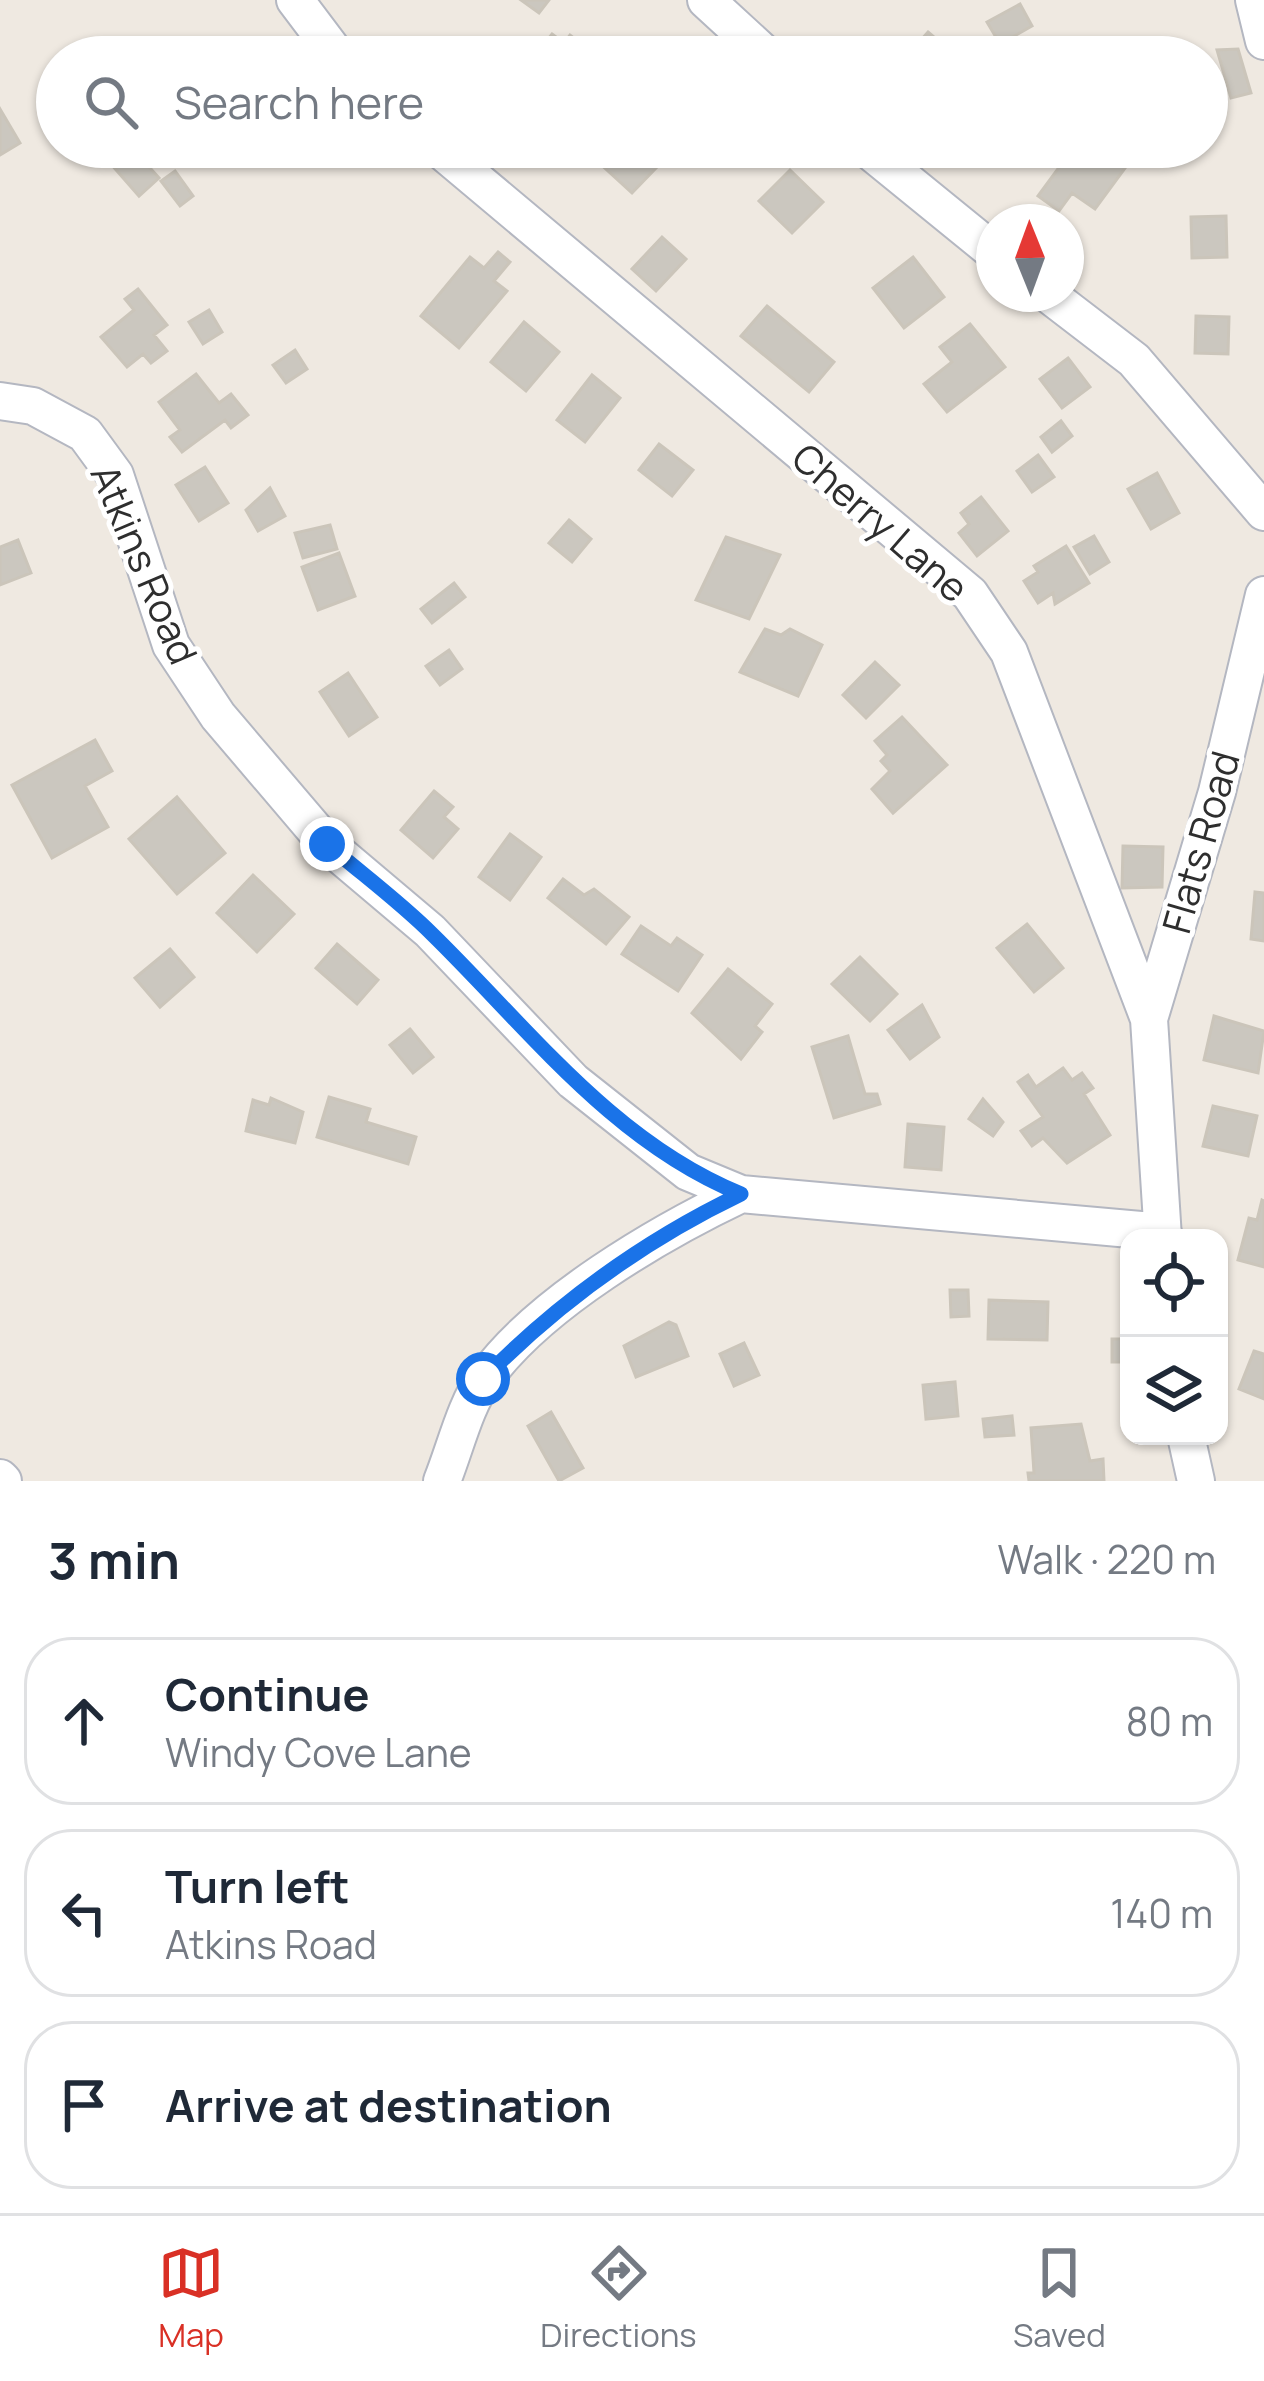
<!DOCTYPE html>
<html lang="en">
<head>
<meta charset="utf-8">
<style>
  :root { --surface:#fff; --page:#f2f2f3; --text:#1f2937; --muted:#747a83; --line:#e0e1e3; --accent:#d93025 }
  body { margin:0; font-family:Manrope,sans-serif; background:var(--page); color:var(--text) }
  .controls { position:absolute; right:36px; bottom:36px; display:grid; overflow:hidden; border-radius:24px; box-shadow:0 3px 9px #0004 }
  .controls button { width:108px; height:108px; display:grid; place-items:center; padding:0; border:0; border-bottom:3px solid var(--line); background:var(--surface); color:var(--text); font:60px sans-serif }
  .compass { position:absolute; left:976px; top:204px; width:108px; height:108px; border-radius:50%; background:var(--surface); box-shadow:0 3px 9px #0004; rotate:359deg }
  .stop { position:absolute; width:36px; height:36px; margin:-27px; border:9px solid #1a73e8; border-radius:50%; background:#fff }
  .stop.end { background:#1a73e8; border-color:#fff; box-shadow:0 3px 12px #0008 }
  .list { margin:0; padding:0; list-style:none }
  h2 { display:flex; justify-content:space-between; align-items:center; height:156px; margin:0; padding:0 48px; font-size:51px }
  h2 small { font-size:39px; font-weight:400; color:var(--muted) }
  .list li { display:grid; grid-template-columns:78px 1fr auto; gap:36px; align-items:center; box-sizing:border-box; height:168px; margin:0 24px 24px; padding:0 24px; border:3px solid var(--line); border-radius:48px }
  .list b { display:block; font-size:45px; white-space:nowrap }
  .list p { margin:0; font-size:39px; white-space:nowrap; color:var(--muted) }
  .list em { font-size:39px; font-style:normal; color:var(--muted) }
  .icon { flex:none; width:66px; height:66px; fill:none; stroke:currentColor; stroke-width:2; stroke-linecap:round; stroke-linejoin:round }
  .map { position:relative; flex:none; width:1264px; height:1481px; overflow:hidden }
  .search { position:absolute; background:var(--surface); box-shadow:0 3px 9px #0004; left:36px; right:36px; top:36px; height:132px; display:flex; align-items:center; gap:30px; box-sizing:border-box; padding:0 42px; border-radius:66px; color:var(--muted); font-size:45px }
  .sheet { height:732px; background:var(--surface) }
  nav { display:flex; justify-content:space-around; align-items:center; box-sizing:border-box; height:168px; border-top:3px solid var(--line); background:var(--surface); font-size:33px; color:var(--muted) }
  nav a { display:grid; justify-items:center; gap:6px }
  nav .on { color:var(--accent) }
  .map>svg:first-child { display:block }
  .building { fill:#cbc7bf; stroke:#cbc5ba; stroke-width:3 }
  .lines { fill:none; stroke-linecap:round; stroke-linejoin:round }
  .minor-casing { stroke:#b4b7c1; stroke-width:40 }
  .minor { stroke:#fff; stroke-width:36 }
  .route { stroke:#1a73e8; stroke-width:15 }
  .labels { text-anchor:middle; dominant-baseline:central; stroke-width:10; stroke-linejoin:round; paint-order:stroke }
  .street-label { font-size:39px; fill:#2e2e2e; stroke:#fff }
</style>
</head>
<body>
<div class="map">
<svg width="1264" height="1481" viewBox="0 0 1264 1481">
  <rect width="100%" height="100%" fill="#efe9e1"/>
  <path class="building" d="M521 0H549L539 13Z
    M1020 4 1032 26 1000 44 987 22Z
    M928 32 957 57H906Z
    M552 34 564 43 570 35 596 55 534 57Z
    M1238 49 1251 93 1231 98 1217 50Z
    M0 109 20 143 0 155Z
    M96 147H131L159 178 139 196Z
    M245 147H272L260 159 252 152 244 161 237 154Z
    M610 147H633L656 168 632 193 597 161Z
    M1074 147H1105L1128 164 1095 209 1072 193 1059 211 1038 196Z
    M790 170 823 202 792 233 759 201Z
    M175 171 193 196 180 206 161 181Z
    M1226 216 1227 257 1192 258 1191 217Z
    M662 237 686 259 656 291 632 269Z
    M498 252 510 262 494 281 507 291 459 348 421 316 470 257 484 268Z
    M913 257 944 297 904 328 873 288Z
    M138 289 167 325 154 335 167 351 151 363 143 354 127 367 101 337 134 310 125 299Z
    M767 306 834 362 809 392 741 336Z
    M209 310 222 332 203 344 189 322Z
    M1196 316 1229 317 1228 354 1195 353Z
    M524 322 559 352 526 391 491 362Z
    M970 324 1005 367 947 412 924 384 952 362 940 347Z
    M295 350 307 369 286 383 273 365Z
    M1068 358 1090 387 1062 408 1040 379Z
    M196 374 219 403 231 394 248 415 231 428 225 420 182 452 170 437 180 430 159 402Z
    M592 375 620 398 585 442 557 420Z
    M1061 421 1072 436 1052 452 1041 437Z
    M659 444 693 470 672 496 639 470Z
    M1038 455 1054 477 1032 492 1017 471Z
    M205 467 228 503 199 521 176 485Z
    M1157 473 1179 513 1151 529 1128 489Z
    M270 488 285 516 258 531 246 510Z
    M981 497 1008 531 977 556 959 533 969 524 961 513Z
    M569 520 591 539 572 562 549 543Z
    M330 525 337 549 303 558 295 533Z
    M1094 536 1109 562 1090 574 1074 547Z
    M726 537 780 555 749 619 696 600Z
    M18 540 31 573 0 585V547Z
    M1066 546 1089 583 1055 604 1053 593 1038 603 1024 581 1038 572 1034 566Z
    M339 553 355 596 318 610 302 567Z
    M454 583 465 597 432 623 421 609Z
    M765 629 781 635 790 629 822 645 798 696 740 672Z
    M449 650 462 669 440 685 426 666Z
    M875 662 899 685 866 718 843 695Z
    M348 673 377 717 349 736 320 692Z
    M902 717 947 765 893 813 872 789 890 771 881 761 887 755 875 741Z
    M95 740 112 771 85 786 108 827 52 858 12 785Z
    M434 791 453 807 444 817 458 829 433 858 401 830Z
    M177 797 225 853 177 894 129 839Z
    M510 834 541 857 510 900 479 877Z
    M1123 846 1163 847 1162 887 1122 888Z
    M253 875 294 914 257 952 217 913Z
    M563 879 584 895 594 889 629 917 606 944 548 898Z
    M1255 892 1264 893V941L1251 939Z
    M1027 924 1063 968 1034 992 997 948Z
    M641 926 671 946 677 938 702 955 678 991 622 954Z
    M337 944 378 980 357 1004 316 968Z
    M170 949 194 977 160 1007 135 978Z
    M860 957 897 994 870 1021 832 984Z
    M728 969 772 1004 755 1026 762 1032 741 1059 692 1013Z
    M922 1005 939 1037 910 1059 888 1030Z
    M1214 1016 1264 1031 1258 1073 1204 1060Z
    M410 1029 433 1057 413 1073 390 1045Z
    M848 1036 865 1094H877L880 1104 834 1118 812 1047Z
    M1063 1068 1072 1080 1082 1073 1093 1088 1084 1094 1110 1135 1067 1163 1043 1138 1032 1146 1021 1131 1043 1117 1018 1082 1028 1075 1036 1087Z
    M329 1097 370 1109 366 1122 416 1137 408 1164 317 1137Z
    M271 1098 303 1112 295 1143 246 1131 253 1100 269 1105Z
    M983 1099 1003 1122 993 1136 969 1119Z
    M1213 1106 1257 1116 1248 1156 1203 1146Z
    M908 1124 944 1127 941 1170 905 1167Z
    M1262 1200 1264 1201V1267L1238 1260 1249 1218 1257 1220Z
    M950 1290H968L969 1316 951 1317Z
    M989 1300 1048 1302 1047 1340 988 1339Z
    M669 1322 676 1325 688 1356 636 1377 624 1346Z
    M1112 1339H1129V1362H1112Z
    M744 1343 759 1375 734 1386 720 1354Z
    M1254 1351 1264 1354V1399L1239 1389Z
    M955 1382 958 1416 926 1419 923 1385Z
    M551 1412 583 1468 559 1481 528 1426Z
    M1012 1416 1014 1435 985 1437 983 1419Z
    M1081 1424 1090 1461 1103 1459 1104 1481H1029L1028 1473H1034L1031 1428Z"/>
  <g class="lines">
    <defs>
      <path id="minor" d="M295 0 338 57
        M706 0 768 57
        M1254 0 1264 41
        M437 147 970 594 1009 652 1149 1019 1163 1238
        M865 147 994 252
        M1048 294 1134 360 1264 512
        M0 401 33 406 85 434 115 475 171 645 218 716 327 844 430 931 573 1081 688 1172 741 1194
        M1149 1019 1217 792 1264 595
        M1186 1436 1196 1481
        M0 1478 3 1481
        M442 1481C455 1449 465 1405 485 1378 539 1303 659 1233 741 1194L1163 1232"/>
    </defs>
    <use href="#minor" class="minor-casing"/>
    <use href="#minor" class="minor"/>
  </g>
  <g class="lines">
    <path class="route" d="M327 844C362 874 400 902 432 934 529 1029 613 1142 741 1194 645 1240 558 1303 483 1379"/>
  </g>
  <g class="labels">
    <g class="street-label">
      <text transform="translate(881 522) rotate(41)">Cherry Lane</text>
      <text transform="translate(145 564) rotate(67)">Atkins Road</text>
      <text transform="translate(1200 842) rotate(-74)">Flats Road</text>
    </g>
  </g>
</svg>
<div class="controls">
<button><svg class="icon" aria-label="locate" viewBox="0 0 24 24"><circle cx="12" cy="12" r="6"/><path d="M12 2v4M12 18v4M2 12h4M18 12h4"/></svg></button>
<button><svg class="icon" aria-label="layers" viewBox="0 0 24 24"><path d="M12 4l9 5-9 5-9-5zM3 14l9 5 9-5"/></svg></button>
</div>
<svg class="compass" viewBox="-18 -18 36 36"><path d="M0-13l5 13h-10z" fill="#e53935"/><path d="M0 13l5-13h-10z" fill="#747a83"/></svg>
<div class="stop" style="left:483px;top:1379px"></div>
<div class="stop end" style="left:327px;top:844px"></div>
<div class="search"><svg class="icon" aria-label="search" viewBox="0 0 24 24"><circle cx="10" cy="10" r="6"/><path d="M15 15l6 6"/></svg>Search here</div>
</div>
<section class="sheet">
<h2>3 min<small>Walk · 220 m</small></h2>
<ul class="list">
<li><svg class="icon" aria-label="ahead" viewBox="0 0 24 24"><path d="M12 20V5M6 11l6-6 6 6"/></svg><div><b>Continue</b><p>Windy Cove Lane</p></div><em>80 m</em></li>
<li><svg class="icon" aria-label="left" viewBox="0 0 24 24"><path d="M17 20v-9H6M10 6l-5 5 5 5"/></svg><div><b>Turn left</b><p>Atkins Road</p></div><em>140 m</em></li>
<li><svg class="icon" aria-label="arrive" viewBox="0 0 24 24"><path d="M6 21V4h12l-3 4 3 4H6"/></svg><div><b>Arrive at destination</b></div></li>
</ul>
</section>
<nav>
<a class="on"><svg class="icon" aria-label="map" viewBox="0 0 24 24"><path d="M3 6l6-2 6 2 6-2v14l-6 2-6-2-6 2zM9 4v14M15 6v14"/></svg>Map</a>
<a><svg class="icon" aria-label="directions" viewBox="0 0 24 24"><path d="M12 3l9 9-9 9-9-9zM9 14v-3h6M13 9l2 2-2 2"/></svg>Directions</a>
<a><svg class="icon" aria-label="saved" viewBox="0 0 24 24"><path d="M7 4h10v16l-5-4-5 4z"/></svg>Saved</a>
</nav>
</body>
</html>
